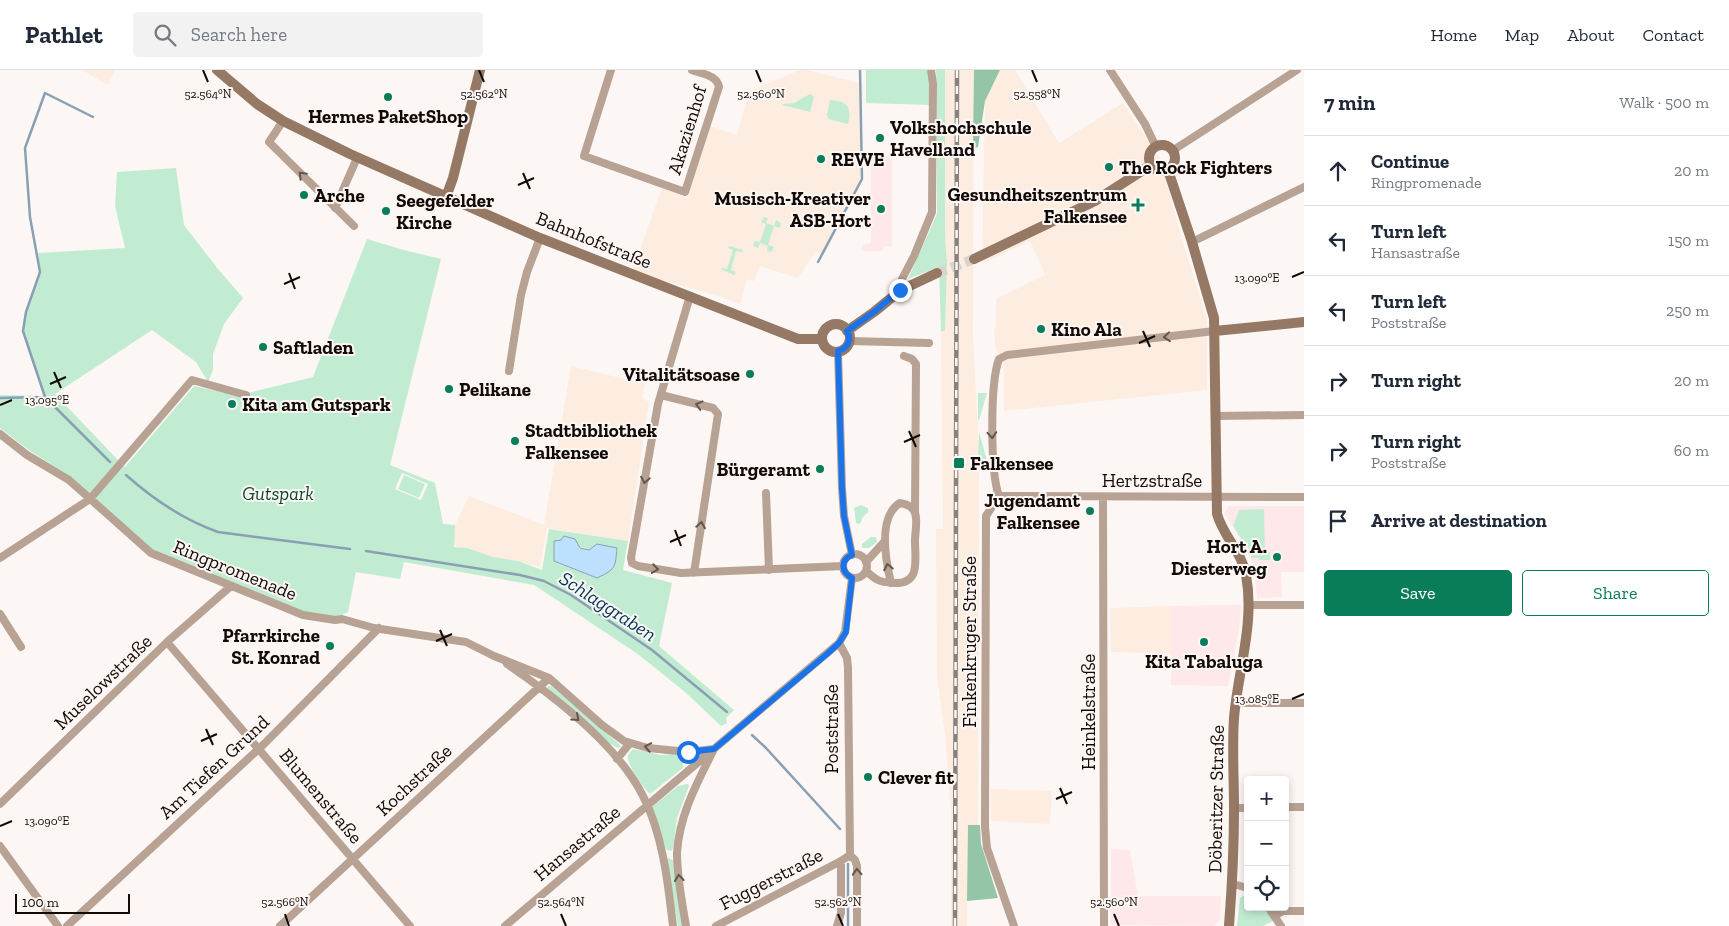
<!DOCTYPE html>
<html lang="en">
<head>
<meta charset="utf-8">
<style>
  :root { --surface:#fff; --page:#f2f2f3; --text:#1f2937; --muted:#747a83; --line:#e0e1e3; --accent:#097c59 }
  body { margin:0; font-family:"Zilla Slab",serif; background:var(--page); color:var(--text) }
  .controls { position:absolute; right:15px; bottom:15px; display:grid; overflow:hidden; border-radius:5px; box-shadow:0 2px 8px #0003 }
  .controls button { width:45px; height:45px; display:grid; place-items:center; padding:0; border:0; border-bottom:1px solid var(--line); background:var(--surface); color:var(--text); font:25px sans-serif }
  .scale { position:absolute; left:15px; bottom:12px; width:115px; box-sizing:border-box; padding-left:5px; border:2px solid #110a06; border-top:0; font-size:14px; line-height:18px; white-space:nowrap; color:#110a06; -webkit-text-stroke:4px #fcf7f4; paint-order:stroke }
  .stop { position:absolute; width:15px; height:15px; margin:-11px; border:4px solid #1a73e8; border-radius:50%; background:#fff }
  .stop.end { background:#1a73e8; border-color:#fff; box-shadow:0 1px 5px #0008 }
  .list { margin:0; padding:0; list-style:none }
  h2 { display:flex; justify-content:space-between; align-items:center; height:65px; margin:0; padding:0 20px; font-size:21px }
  h2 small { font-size:16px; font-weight:400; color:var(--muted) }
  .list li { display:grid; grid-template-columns:32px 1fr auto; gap:15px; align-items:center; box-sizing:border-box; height:70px; padding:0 20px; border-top:1px solid var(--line) }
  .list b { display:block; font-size:19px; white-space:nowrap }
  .list p { margin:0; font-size:16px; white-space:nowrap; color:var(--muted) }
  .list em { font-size:16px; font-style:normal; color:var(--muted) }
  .actions { display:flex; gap:10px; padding:15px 20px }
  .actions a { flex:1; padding:11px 0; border:1px solid var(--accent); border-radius:5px; text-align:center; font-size:18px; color:var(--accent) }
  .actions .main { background:var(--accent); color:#fff }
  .icon { flex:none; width:28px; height:28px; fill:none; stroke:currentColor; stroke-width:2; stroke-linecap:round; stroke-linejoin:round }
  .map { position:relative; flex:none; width:1304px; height:856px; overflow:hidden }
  header { display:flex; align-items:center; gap:30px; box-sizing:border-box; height:70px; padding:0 25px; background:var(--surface); border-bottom:1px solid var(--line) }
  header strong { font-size:24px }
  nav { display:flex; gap:28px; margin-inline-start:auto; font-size:18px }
  .search { width:350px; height:45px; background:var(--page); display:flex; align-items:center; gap:12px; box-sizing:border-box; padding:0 18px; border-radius:5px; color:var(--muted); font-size:19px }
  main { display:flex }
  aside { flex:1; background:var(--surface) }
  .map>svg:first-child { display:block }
  .built { fill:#fdece0 }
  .education { fill:#fee8e9 }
  .green { fill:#c2ecd1; fill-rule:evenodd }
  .forest { fill:#93c5a6 }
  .water { fill:#bde0fe; stroke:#89a0b4 }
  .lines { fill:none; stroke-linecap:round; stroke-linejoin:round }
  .stream { stroke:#89a0b4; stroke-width:2.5 }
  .secondary-tunnel { stroke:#d9d3d0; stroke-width:10; stroke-dasharray:10 5; stroke-linecap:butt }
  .street { stroke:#b7a294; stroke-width:8 }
  .secondary { stroke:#967964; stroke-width:10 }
  .rail-casing { stroke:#88827e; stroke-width:4.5 }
  .rail { stroke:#fcf7f4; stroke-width:2.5; stroke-dasharray:8; stroke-linecap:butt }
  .oneway { stroke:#64564d }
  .route { stroke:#1a73e8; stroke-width:6 }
  .ticks { fill:none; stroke:#110a06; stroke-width:2 }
  .poi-dot { fill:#097c59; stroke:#fcf7f4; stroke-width:2 }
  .labels { text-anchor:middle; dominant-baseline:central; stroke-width:4; stroke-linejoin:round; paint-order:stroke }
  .poi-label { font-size:19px; font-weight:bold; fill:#110a06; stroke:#fcf7f4; text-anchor:start }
  .street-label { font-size:19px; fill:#110a06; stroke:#fcf7f4 }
  .park-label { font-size:19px; font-style:italic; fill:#0a492c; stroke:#fcf7f4 }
  .water-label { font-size:20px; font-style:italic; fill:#033759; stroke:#fcf7f4 }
  .ticks-label { font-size:12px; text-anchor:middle; fill:#110a06; stroke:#fcf7f4; stroke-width:4; stroke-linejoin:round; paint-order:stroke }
</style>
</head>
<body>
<header>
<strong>Pathlet</strong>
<div class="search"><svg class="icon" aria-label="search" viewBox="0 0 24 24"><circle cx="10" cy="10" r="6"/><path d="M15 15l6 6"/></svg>Search here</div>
<nav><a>Home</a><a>Map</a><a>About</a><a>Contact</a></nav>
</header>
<main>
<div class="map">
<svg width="1304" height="856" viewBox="0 0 1304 856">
  <rect width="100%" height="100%" fill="#fcf7f4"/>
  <path class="built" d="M82 0H115L108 15Z
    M800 0H806L863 14 860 110 854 126 823 186 816 181 798 208 760 196 754 211 747 209 740 234 722 227 661 210 633 199 662 118 687 128 710 56 737 65 749 21Z
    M945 0H974L973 263 979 385 978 755H968L967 856H951V746L945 664 937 606 936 459H943L941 261 945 260 947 193 945 167Z
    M1000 0H1015L1059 73 1123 33 1161 90 1181 167 1207 249V320L1004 341V295L995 276 994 260 996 258V229L1045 205 1030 171 982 194 985 31Z
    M571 296 645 314 642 328 649 332 628 471 547 458 540 497 513 490H497L453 475 455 455 469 426 544 455Z
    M1171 536V583L1111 582 1110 538Z
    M991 719 1052 721 1050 754 991 751Z"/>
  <path class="education" d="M871 87H892V176H884L883 181H862V175L871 173Z
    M1229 436H1304V502H1281L1282 527 1257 528 1255 503 1253 494 1243 473 1224 443Z
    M1241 535 1239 560 1228 616 1171 615V536Z
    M1111 779 1130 780 1138 826H1221L1220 850 1214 856 1111 855Z"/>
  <path class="green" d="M866 0H929L930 35 866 33Z
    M936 0H945V167L947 193 945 261H941L939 197 908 209 937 144V35Z
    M810 24 814 27 810 42 783 35V34L794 33Z
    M830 30C848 31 852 37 848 54L828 49V46L827 45Z
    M176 98 184 155 218 199 243 228 224 254 213 284V300L208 312 196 292 152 260 55 324 117 389 125 397 194 316 246 327 248 323 313 307 367 169 404 180 441 189 390 395 435 413 443 454 455 455 454 477 467 478 493 487 518 491 542 500 549 459 628 471 623 500 672 513 659 576 734 640 726 648 727 653 721 656 685 622 639 585 534 515 404 492 400 509 356 502 348 542 335 548 304 543 153 481 73 408 30 381 0 358V325L45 326C39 310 22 270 23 255 26 228 44 214 38 183L125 178 115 136 117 102ZM402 403 428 414 421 430 395 419ZM561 470 590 480 596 508 554 491V472Z
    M764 147 768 148 766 153 774 156 776 150 781 153 780 158 774 156 768 175 774 177 772 181 770 182 767 181 768 176 760 173 758 178 753 176 755 171 760 172 766 154 761 152Z
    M729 176 743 180 742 182 736 181 731 200 736 202 734 205 721 199 722 198 727 199 733 180 728 178Z
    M978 323H987L979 350H978Z
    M979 362 986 387 987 390 978 389Z
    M404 405 425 414 419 428 398 419Z
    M861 435 868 438V442L862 448 861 453 858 454 856 453 854 438Z
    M1264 439 1265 482H1270V490H1259V488H1251V480H1249L1233 456 1239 440Z
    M871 467H876L877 472 869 478H862V474Z
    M548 616H551C575 633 596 654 619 674L621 676 619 678C605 675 560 630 547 618Z
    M633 679 661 685 676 684 683 689V698L650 724C643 717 626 694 628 685Z
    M688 714 689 716 677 748 673 778 671 781 667 780 665 777 652 737 678 716Z
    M669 788 674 791 683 856H678L667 790Z
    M1245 825H1248V837H1263L1273 851 1263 856H1237L1240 828Z"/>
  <path class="forest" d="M974 0H1000L985 31 978 77 973 79Z
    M968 755H980L981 774 998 828 967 831Z"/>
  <path class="water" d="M564 466 575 469 580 478 589 480 597 474 617 478C615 498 616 499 597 508L554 491V471L561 470Z"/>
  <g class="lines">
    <path class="stream" d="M818 192 862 109 860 0
      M45 327 23 261 26 242 40 202 30 147 25 78 45 23 93 47
      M0 328 45 327 110 392
      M126 405C153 429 184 450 218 462L350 479
      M366 481 520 505 544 511 571 525 652 580 727 642
      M752 665 766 678 840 759
      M848 794V856"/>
    <path class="secondary-tunnel" d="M937 203 974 189"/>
    <path class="street" d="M611 0 584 86 685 122 719 17C717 5 702 4 692 0
      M1110 0 1145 54 1156 77
      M283 51 269 72 354 156
      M1172 81 1297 0
      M335 138 357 88
      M1192 172 1304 117
      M902 209 914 186 932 142 933 14 931 0
      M690 226 658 334 631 488 632 493 638 496 681 503 843 496
      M849 271 929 273
      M838 281 842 418 844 446 852 485
      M904 286 912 289 916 294 915 443
      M509 301 521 225 527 202 540 168
      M661 325 713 338 718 344 694 503
      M1216 346 1304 345
      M0 364 27 385 69 410 151 483 303 545 335 550 342 549 374 558 466 572 494 586 549 608 602 655 624 671 648 678 688 682 714 679
      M766 423 769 500
      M999 426 986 446 985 757 987 778 1014 856
      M999 426C990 401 990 313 999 289L1007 285 1215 261
      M999 426 1304 427
      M1103 427 1104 856
      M843 496a12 12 0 1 1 24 0a12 12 0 1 1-24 0Z
      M0 488 90 429 192 310 246 325
      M866 492 885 471
      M866 501C876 510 879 512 893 513 921 515 915 491 915 470 915 463 918 450 915 443 913 436 906 434 900 433 877 447 886 492 891 513
      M1249 535H1304
      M0 544 21 577
      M167 572 410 856
      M839 573 847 588 848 598 850 785 855 790 857 796V856
      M507 594C554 626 617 674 643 726 663 765 668 813 673 856
      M1236 633H1304
      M617 689 630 673
      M0 734 167 572 231 516
      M1285 737H1304
      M1234 738H1248
      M0 776 58 856
      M1233 814 1248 818
      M1268 837 1281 856
      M1274 846 1283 841H1304
      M67 856 264 674 379 558
      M280 856 549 608
      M505 856 839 573 845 562 852 508
      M686 856C682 832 677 807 677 783 679 746 697 713 713 681
      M716 856 841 791 850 785
      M837 856 841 843V791"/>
    <path class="secondary" d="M217 0 257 34 283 51 350 84 540 168 798 269H822
      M1149 88a13 13 0 1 1 26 0a13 13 0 1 1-26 0Z
      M1168 100 1192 172 1214 248 1217 444C1223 466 1242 482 1246 505 1255 553 1238 600 1234 648 1232 678 1234 708 1234 739 1234 778 1232 817 1229 856
      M446 127 453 108 480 0
      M974 189 1095 131 1151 95
      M822 268a14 14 0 1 1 28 0a14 14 0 1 1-28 0Z
      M847 261 874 242 901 220 937 203
      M1215 261 1304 252"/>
    <defs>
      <path id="rail" d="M955 856 957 0"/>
    </defs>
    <use href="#rail" class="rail-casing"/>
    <use href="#rail" class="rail"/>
  </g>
  <defs><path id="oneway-chevron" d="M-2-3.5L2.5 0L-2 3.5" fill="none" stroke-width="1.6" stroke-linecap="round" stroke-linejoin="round" transform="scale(1.25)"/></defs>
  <g class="oneway">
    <use href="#oneway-chevron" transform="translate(302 105) rotate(-135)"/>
    <use href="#oneway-chevron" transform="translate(1167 267) rotate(174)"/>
    <use href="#oneway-chevron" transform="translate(699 335) rotate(-166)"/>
    <use href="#oneway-chevron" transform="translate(992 365) rotate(86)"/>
    <use href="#oneway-chevron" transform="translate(645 410) rotate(99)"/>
    <use href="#oneway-chevron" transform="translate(701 455) rotate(-81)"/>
    <use href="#oneway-chevron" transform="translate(888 497) rotate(-101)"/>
    <use href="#oneway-chevron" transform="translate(655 499) rotate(9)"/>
    <use href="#oneway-chevron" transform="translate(576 648) rotate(42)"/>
    <use href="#oneway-chevron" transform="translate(648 677) rotate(-169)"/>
    <use href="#oneway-chevron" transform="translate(857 802) rotate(-93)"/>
    <use href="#oneway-chevron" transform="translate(679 808) rotate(-96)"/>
  </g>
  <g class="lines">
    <path class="route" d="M688 682 714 679 827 584 839 573 846 562 852 508C841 502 840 490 852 485L844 446 842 418 838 281C848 278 852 270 847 261L874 242 900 220"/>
  </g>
  <path class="ticks" d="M203 0 208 12M479 0 484 12M756 0 761 12M1032 0 1037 12M523 103 530 119M518 115 534 108M289 203 295 219M1292 207 1304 202M284 214 300 207M1143 261 1150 277M1139 273 1155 266M54 302 61 318M50 314 66 307M0 335 12 330M909 361 916 377M904 372 920 365M675 460 681 476M670 472 686 465M440 560 447 576M436 571 452 564M1292 629 1304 624M206 659 213 675M201 671 217 664M1060 718 1067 734M1056 729 1072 722M0 756 12 751M285 844 289 856M561 844 566 856M838 844 843 856M1114 844 1119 856"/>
  <g class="poi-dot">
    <circle cx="388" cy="27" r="5"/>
    <circle cx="880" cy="68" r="5"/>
    <circle cx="821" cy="89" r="5"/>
    <circle cx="1109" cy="97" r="5"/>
    <circle cx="304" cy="125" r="5"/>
    <path d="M1135.5 127.5h5v5h5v5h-5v5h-5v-5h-5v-5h5z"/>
    <circle cx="881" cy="139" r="5"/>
    <circle cx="386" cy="141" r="5"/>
    <circle cx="1041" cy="259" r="5"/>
    <circle cx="263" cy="277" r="5"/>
    <circle cx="750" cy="304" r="5"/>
    <circle cx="449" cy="319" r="5"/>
    <circle cx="232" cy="334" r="5"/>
    <circle cx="515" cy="371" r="5"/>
    <rect x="953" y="387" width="12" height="12" rx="2.5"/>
    <circle cx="820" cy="399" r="5"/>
    <circle cx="1090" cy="441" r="5"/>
    <circle cx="1277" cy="487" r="5"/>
    <circle cx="1204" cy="572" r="5"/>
    <circle cx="330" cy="576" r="5"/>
    <circle cx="868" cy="707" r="5"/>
  </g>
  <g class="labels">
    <g class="poi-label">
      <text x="388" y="46" text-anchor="middle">Hermes PaketShop</text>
      <text x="890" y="57">Volkshochschule<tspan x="890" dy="22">Havelland</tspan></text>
      <text x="831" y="89">REWE</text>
      <text x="1119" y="97">The Rock Fighters</text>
      <text x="1127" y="124" text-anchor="end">Gesundheitszentrum<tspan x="1127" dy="22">Falkensee</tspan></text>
      <text x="314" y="125">Arche</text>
      <text x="871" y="128" text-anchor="end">Musisch-Kreativer<tspan x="871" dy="22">ASB-Hort</tspan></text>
      <text x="396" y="130">Seegefelder<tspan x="396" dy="22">Kirche</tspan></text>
      <text x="1051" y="259">Kino Ala</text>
      <text x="273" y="277">Saftladen</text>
      <text x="740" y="304" text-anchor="end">Vitalitätsoase</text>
      <text x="459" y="319">Pelikane</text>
      <text x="242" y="334">Kita am Gutspark</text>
      <text x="525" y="360">Stadtbibliothek<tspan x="525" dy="22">Falkensee</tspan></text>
      <text x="970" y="393">Falkensee</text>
      <text x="810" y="399" text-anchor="end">Bürgeramt</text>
      <text x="1080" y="430" text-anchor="end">Jugendamt<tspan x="1080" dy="22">Falkensee</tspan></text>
      <text x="1267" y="476" text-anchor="end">Hort A.<tspan x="1267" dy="22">Diesterweg</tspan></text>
      <text x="320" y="565" text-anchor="end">Pfarrkirche<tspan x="320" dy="22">St. Konrad</tspan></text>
      <text x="1204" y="591" text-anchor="middle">Kita Tabaluga</text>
      <text x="878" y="707">Clever fit</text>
    </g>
    <g class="street-label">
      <text transform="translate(687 60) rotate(-73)">Akazienhof</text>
      <text transform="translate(594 170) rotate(22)">Bahnhofstraße</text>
      <text x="1152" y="410">Hertzstraße</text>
      <text transform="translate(235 500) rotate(22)">Ringpromenade</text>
      <text transform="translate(969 572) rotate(-90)">Finkenkruger Straße</text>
      <text transform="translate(103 612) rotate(-44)">Muselowstraße</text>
      <text transform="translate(1088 642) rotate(-90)">Heinkelstraße</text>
      <text transform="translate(831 659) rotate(-90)">Poststraße</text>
      <text transform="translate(214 697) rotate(-43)">Am Tiefen Grund</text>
      <text transform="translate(414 710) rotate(-43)">Kochstraße</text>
      <text transform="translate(321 726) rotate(50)">Blumenstraße</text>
      <text transform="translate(1216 729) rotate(-89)">Döberitzer Straße</text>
      <text transform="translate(577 773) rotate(-40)">Hansastraße</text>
      <text transform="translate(771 809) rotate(-27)">Fuggerstraße</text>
    </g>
    <g class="park-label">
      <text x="278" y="423">Gutspark</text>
    </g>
    <g class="water-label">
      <text transform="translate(608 536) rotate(33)">Schlaggraben</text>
    </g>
  </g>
  <g class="ticks-label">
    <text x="208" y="28">52.564°N</text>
    <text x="484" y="28">52.562°N</text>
    <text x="761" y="28">52.560°N</text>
    <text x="1037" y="28">52.558°N</text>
    <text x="1257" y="212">13.090°E</text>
    <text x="47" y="334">13.095°E</text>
    <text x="1257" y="633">13.085°E</text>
    <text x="47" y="755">13.090°E</text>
    <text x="285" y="836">52.566°N</text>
    <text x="561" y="836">52.564°N</text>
    <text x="838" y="836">52.562°N</text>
    <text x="1114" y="836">52.560°N</text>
  </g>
</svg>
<div class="controls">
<button>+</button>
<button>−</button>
<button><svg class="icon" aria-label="locate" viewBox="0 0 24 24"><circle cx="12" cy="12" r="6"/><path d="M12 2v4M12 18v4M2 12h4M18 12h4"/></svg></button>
</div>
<div class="scale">100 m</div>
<div class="stop" style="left:688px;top:682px"></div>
<div class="stop end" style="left:900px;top:220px"></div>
</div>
<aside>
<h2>7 min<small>Walk · 500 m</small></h2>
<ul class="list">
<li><svg class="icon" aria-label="ahead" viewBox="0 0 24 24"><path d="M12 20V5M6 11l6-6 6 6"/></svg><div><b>Continue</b><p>Ringpromenade</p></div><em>20 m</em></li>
<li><svg class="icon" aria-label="left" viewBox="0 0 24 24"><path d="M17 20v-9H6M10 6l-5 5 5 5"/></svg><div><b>Turn left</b><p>Hansastraße</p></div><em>150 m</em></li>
<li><svg class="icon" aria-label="left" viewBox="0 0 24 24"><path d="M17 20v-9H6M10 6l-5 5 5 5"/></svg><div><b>Turn left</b><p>Poststraße</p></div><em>250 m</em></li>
<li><svg class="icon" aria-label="right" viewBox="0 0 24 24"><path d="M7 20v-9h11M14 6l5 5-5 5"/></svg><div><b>Turn right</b></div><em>20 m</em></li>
<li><svg class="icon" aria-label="right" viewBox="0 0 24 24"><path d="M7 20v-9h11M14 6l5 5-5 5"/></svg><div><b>Turn right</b><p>Poststraße</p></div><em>60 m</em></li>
<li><svg class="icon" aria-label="arrive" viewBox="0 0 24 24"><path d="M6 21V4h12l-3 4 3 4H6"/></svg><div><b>Arrive at destination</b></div></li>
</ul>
<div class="actions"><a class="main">Save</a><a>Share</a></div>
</aside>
</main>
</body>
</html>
